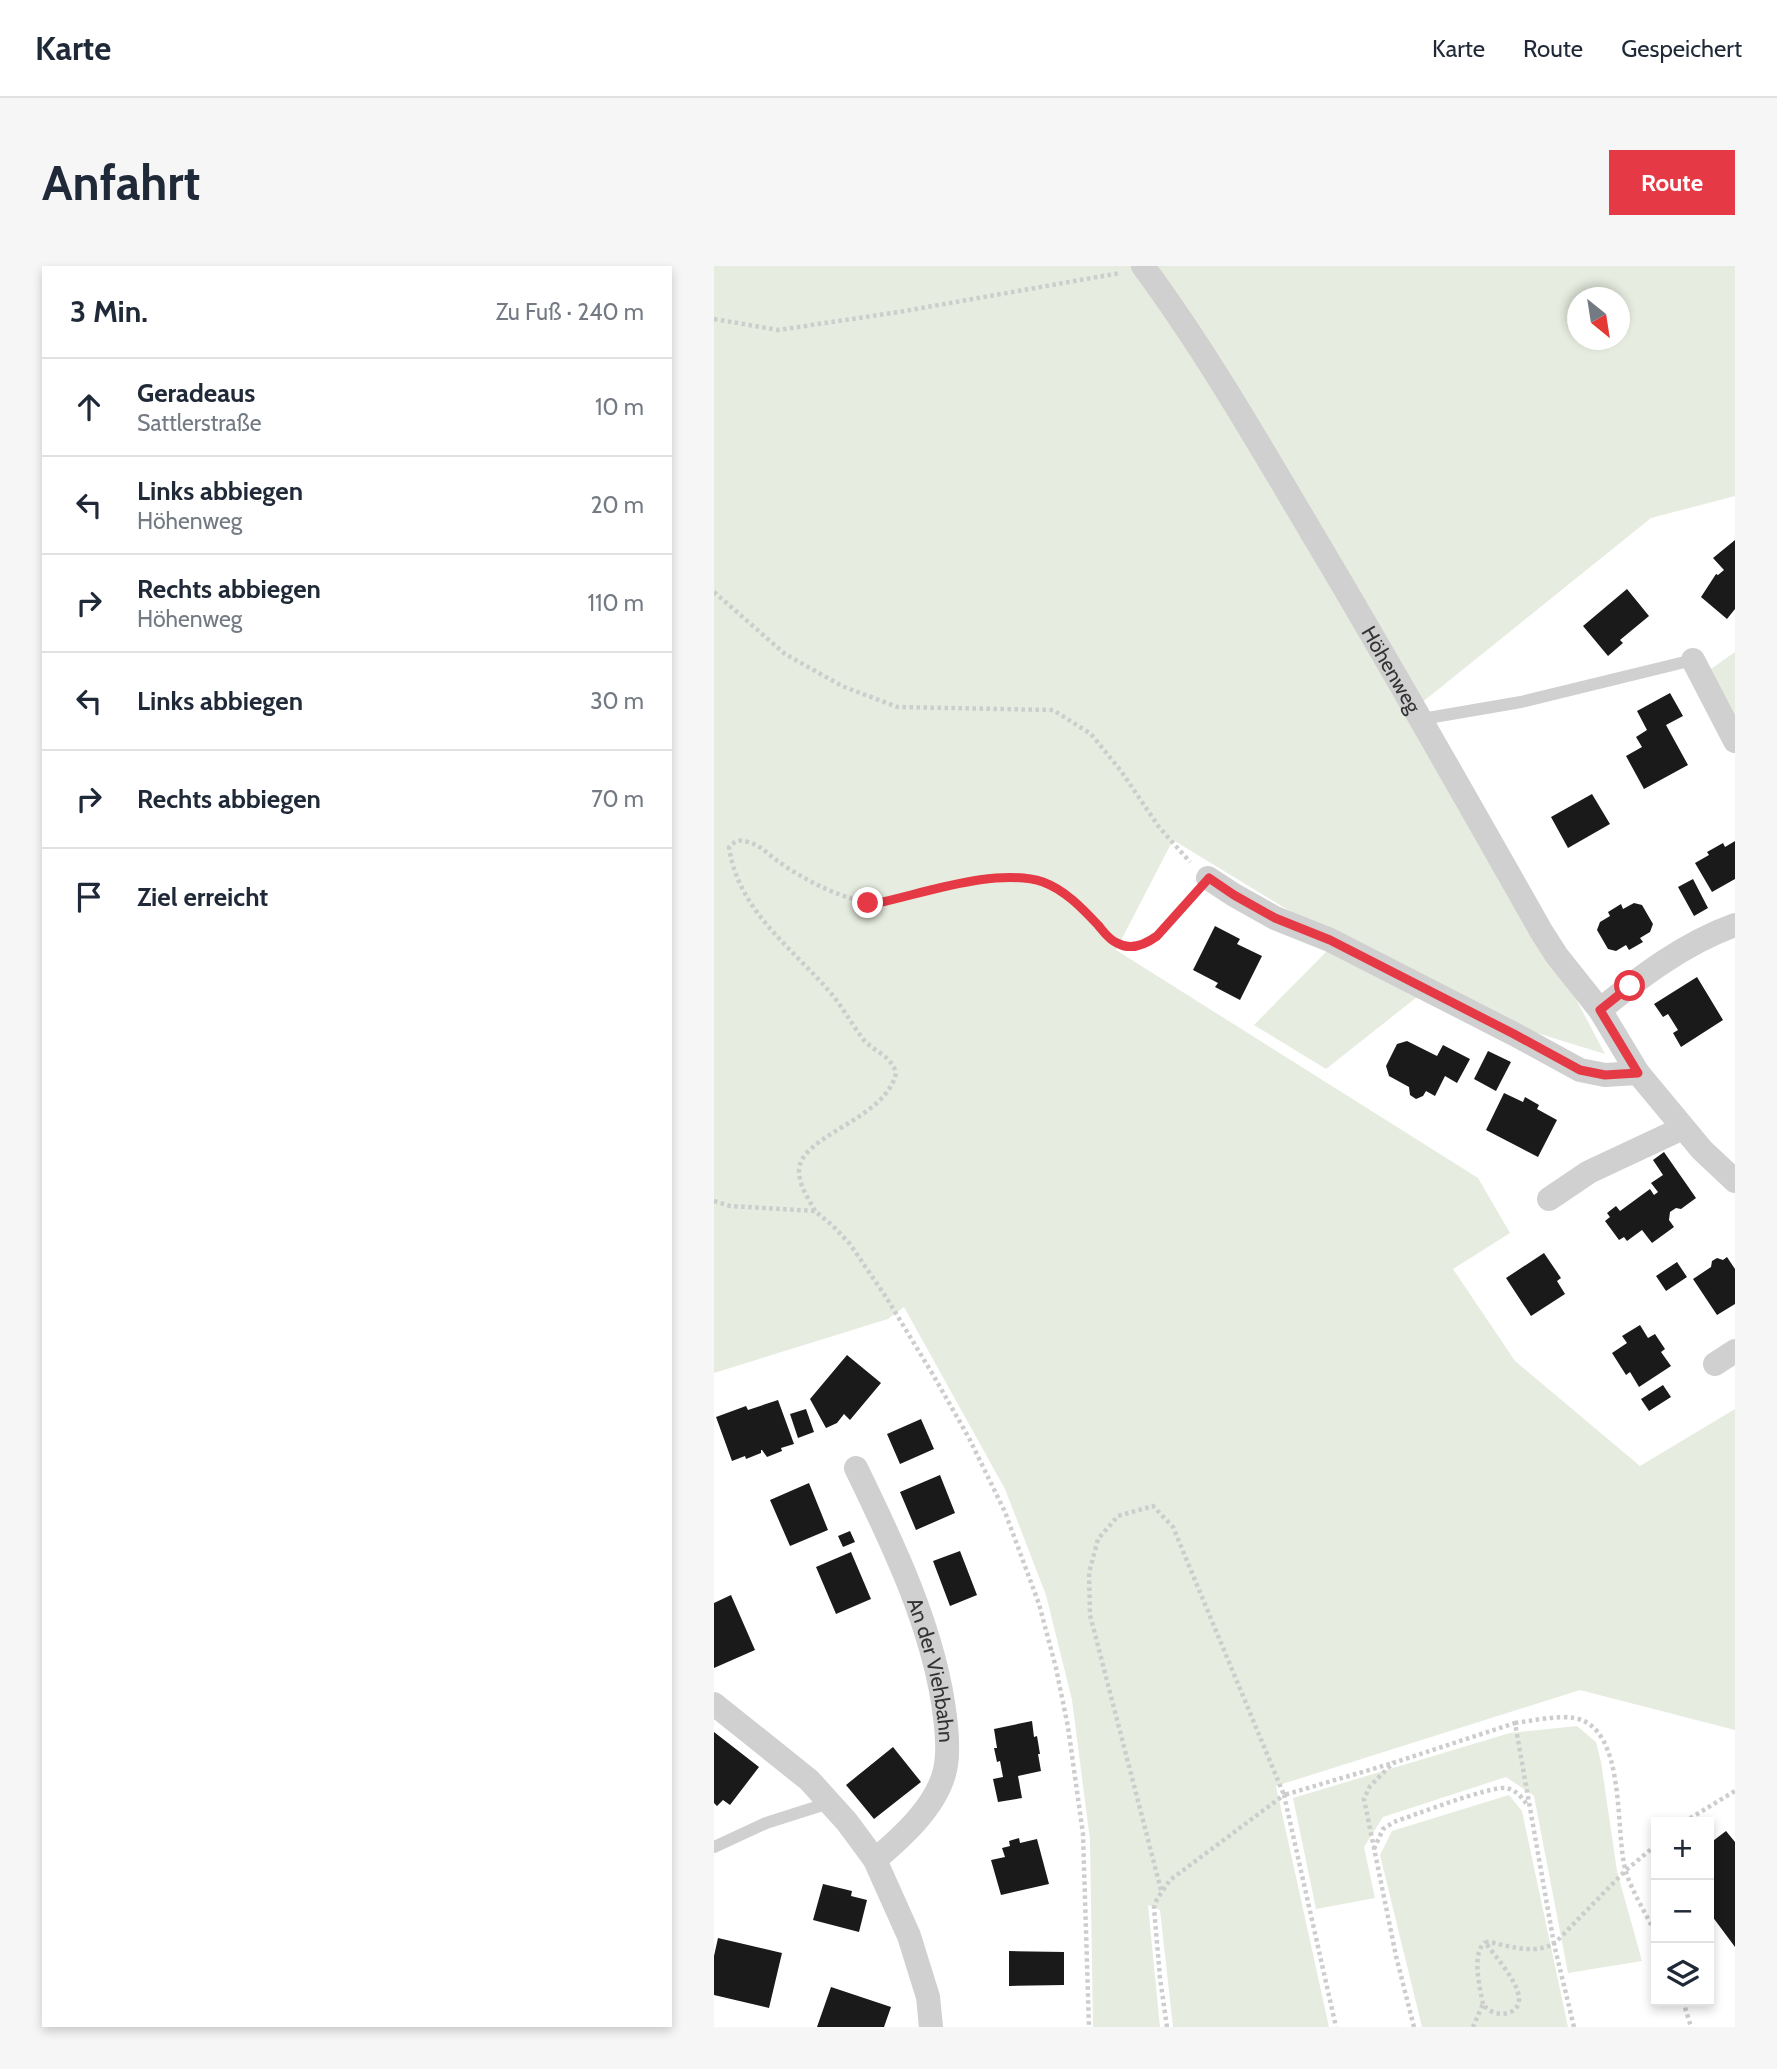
<!DOCTYPE html>
<html lang="de">
<head>
<meta charset="utf-8">
<style>
  :root { --surface:#fff; --page:#f6f6f7; --text:#1f2937; --muted:#747a83; --line:#e0e1e3; --accent:#e63946 }
  body { margin:0; font-family:Cabin,sans-serif; background:var(--page); color:var(--text) }
  .controls { position:absolute; right:21px; bottom:21px; display:grid; overflow:hidden; border-radius:0px; box-shadow:0 4px 10px #0003 }
  .controls button { width:63px; height:63px; display:grid; place-items:center; padding:0; border:0; border-bottom:2px solid var(--line); background:var(--surface); color:var(--text); font:35px sans-serif }
  .compass { position:absolute; left:853px; top:21px; width:63px; height:63px; border-radius:50%; background:var(--surface); box-shadow:0 4px 10px #0003; rotate:150deg }
  .stop { position:absolute; width:21px; height:21px; margin:-16px; border:5px solid #e63946; border-radius:50%; background:#fff }
  .stop.end { background:#e63946; border-color:#fff; box-shadow:0 2px 7px #0008 }
  .list { margin:0; padding:0; list-style:none }
  h2 { display:flex; justify-content:space-between; align-items:center; height:91px; margin:0; padding:0 28px; font-size:30px }
  h2 small { font-size:23px; font-weight:400; color:var(--muted) }
  .list li { display:grid; grid-template-columns:46px 1fr auto; gap:21px; align-items:center; box-sizing:border-box; height:98px; padding:0 28px; border-top:2px solid var(--line) }
  .list b { display:block; font-size:26px; white-space:nowrap }
  .list p { margin:0; font-size:23px; white-space:nowrap; color:var(--muted) }
  .list em { font-size:23px; font-style:normal; color:var(--muted) }
  .icon { flex:none; width:38px; height:38px; fill:none; stroke:currentColor; stroke-width:2; stroke-linecap:round; stroke-linejoin:round }
  .map { position:relative; flex:none; width:1021px; height:1761px; overflow:hidden; border-radius:0px }
  header { display:flex; align-items:center; gap:42px; box-sizing:border-box; height:98px; padding:0 35px; background:var(--surface); border-bottom:2px solid var(--line) }
  header strong { font-size:33px }
  nav { display:flex; gap:38px; margin-inline-start:auto; font-size:24px }
  .intro { display:flex; align-items:center; justify-content:space-between; box-sizing:border-box; height:168px; padding:0 42px }
  h1 { margin:0; font-size:49px }
  .button { padding:18px 32px; border-radius:0px; background:var(--accent); color:#fff; font-size:24px; font-weight:700 }
  main { display:flex; gap:42px; padding:0 42px }
  aside { flex:1; background:var(--surface); border-radius:0px; box-shadow:0 4px 10px #0003 }
  .map>svg:first-child { display:block }
  .green { fill:#e6ecdf; fill-rule:evenodd }
  .building { fill:#1a1a1a }
  .lines { fill:none; stroke-linecap:round; stroke-linejoin:round }
  .path { stroke:#cdcdcd; stroke-width:4.5; stroke-dasharray:3.5 3.5; stroke-linecap:butt }
  .service { stroke:#d0d0d0; stroke-width:12 }
  .minor { stroke:#d0d0d0; stroke-width:24 }
  .route { stroke:#e63946; stroke-width:9 }
  .labels { text-anchor:middle; dominant-baseline:central; stroke-width:7; stroke-linejoin:round; paint-order:stroke }
  .street-label { font-size:21px; fill:#333; stroke:#fff }
</style>
</head>
<body>
<header>
<strong>Karte</strong>
<nav><a>Karte</a><a>Route</a><a>Gespeichert</a></nav>
</header>
<div class="intro"><h1>Anfahrt</h1><a class="button">Route</a></div>
<main>
<aside>
<h2>3 Min.<small>Zu Fuß · 240 m</small></h2>
<ul class="list">
<li><svg class="icon" aria-label="ahead" viewBox="0 0 24 24"><path d="M12 20V5M6 11l6-6 6 6"/></svg><div><b>Geradeaus</b><p>Sattlerstraße</p></div><em>10 m</em></li>
<li><svg class="icon" aria-label="left" viewBox="0 0 24 24"><path d="M17 20v-9H6M10 6l-5 5 5 5"/></svg><div><b>Links abbiegen</b><p>Höhenweg</p></div><em>20 m</em></li>
<li><svg class="icon" aria-label="right" viewBox="0 0 24 24"><path d="M7 20v-9h11M14 6l5 5-5 5"/></svg><div><b>Rechts abbiegen</b><p>Höhenweg</p></div><em>110 m</em></li>
<li><svg class="icon" aria-label="left" viewBox="0 0 24 24"><path d="M17 20v-9H6M10 6l-5 5 5 5"/></svg><div><b>Links abbiegen</b></div><em>30 m</em></li>
<li><svg class="icon" aria-label="right" viewBox="0 0 24 24"><path d="M7 20v-9h11M14 6l5 5-5 5"/></svg><div><b>Rechts abbiegen</b></div><em>70 m</em></li>
<li><svg class="icon" aria-label="arrive" viewBox="0 0 24 24"><path d="M6 21V4h12l-3 4 3 4H6"/></svg><div><b>Ziel erreicht</b></div></li>
</ul>
</aside>
<div class="map">
<svg width="1021" height="1761" viewBox="0 0 1021 1761">
  <rect width="100%" height="100%" fill="#fff"/>
  <path class="green" d="M0 0H1021V230L937 252 706 438 891 788 729 738 459 574 402 684 764 912 796 967 739 1003 801 1095 926 1200 1021 1143V1464L866 1424 562 1520 615 1761H459L446 1644 434 1639 446 1761H379L376 1574 358 1434 332 1329 291 1223 190 1041 174 1053 0 1107ZM864 32H906V74H864Z
    M1021 386V458L994 405Z
    M613 685 703 731 612 803 540 759Z
    M863 1460 882 1476 887 1496 903 1605 928 1695 854 1707 820 1530 792 1511 669 1551 650 1581 661 1632 602 1643 579 1532 796 1467Z
    M795 1529 808 1545 854 1761H708L666 1589 678 1565Z"/>
  <path class="building" d="M1021 274V343L1013 353 987 331 1002 308 1004 309 1010 304 999 292Z
    M913 323 935 350 906 374 909 377 894 390 869 360Z
    M956 427 969 450 952 459 974 499 930 523 912 490 928 481 922 471 933 464 923 445Z
    M878 528 896 558 854 582 837 551Z
    M1021 575V613L998 626 981 597 995 589 993 586 1009 577 1011 581Z
    M979 613 994 642 980 650 964 621Z
    M920 637 928 639 939 658 936 666 926 672 929 676 915 684 912 679 902 685 894 683 883 664 886 656 896 650 894 646 907 638 909 643Z
    M501 660 526 673 523 678 548 690 526 734 501 721 504 717 479 704Z
    M983 711 1009 754 967 781 959 767 964 764 954 748 949 751 940 738Z
    M693 775 723 790 729 779 756 793 743 817 731 810 721 830 712 825 709 830 702 833 696 829 695 821 675 810 672 800 683 778Z
    M774 785 797 796 782 825 760 813Z
    M790 827 809 836 811 831 825 839 823 843 843 854 824 891 772 864Z
    M950 886 982 932 967 943 962 942 956 946 955 954 960 961 938 977 928 964 913 975 910 971 905 974 891 955 896 951 893 947 902 940 906 945 936 923 940 929 944 926 937 917 949 909 939 894Z
    M830 987 847 1012 843 1015 851 1028 817 1050 792 1012Z
    M1013 991 1021 1003V1038L1003 1049 979 1013 997 1001 998 995 1003 992 1009 994Z
    M963 996 973 1011 952 1025 942 1010Z
    M926 1059 934 1072 941 1068 951 1083 947 1086 957 1100 925 1121 916 1106 912 1109 898 1087 913 1077 908 1070Z
    M133 1089 167 1117 136 1154 130 1148 123 1157 112 1162 96 1133Z
    M949 1119 957 1131 935 1145 927 1133Z
    M64 1134 80 1178 67 1182 68 1185 53 1191 48 1184H47V1187L32 1193 31 1190 18 1195 2 1151 32 1140 34 1144Z
    M92 1143 100 1166 84 1172 76 1148Z
    M207 1153 220 1183 186 1198 173 1168Z
    M226 1209 241 1247 202 1264 186 1226Z
    M95 1217 114 1264 76 1280 56 1234Z
    M136 1265 141 1276 129 1281 124 1270Z
    M246 1285 263 1329 236 1340 219 1295Z
    M137 1286 157 1333 122 1348 102 1301Z
    M17 1329 41 1384 0 1402V1337Z
    M318 1455 320 1471 323 1470 326 1488H324L327 1505 304 1510 308 1532 284 1536 279 1513 289 1511 286 1495 283 1496 280 1482H283L280 1463Z
    M0 1466 45 1501 16 1539 9 1534 3 1540 0 1537Z
    M179 1481 207 1516 160 1553 132 1519Z
    M1012 1565 1021 1576V1681L995 1646V1578Z
    M305 1572 306 1577 323 1573 335 1618 287 1629 277 1594 291 1591 288 1582 296 1580 295 1575Z
    M109 1618 138 1625 137 1630 153 1634 145 1666 99 1654Z
    M4 1672 68 1687 55 1742 0 1729V1690Z
    M295 1685 350 1686V1719L295 1720Z
    M117 1721 177 1741 170 1761H103Z"/>
  <g class="lines">
    <path class="path" d="M0 53 64 64 185 46 406 7
      M0 326 71 388 128 420 183 441 339 444 377 468 407 505 445 561 476 596
      M0 935 16 940 101 945 118 959 136 978 172 1031 218 1107 255 1172 291 1246 325 1338 342 1402 354 1461 369 1568 375 1761
      M101 945C94 932 85 919 85 905 85 869 172 854 182 807 178 790 159 785 149 773 137 757 128 740 115 725 76 680 24 644 15 581 21 575 25 573 34 576 45 579 52 586 61 593 86 612 133 637 164 637 208 628 274 604 317 613 336 617 355 628 368 641 389 662 408 698 441 671 455 660 466 644 477 631
      M801 1457C817 1455 843 1449 860 1452 914 1461 900 1567 912 1606 918 1626 933 1649 942 1669
      M970 1556 1021 1525
      M660 1583 669 1563 680 1556C700 1549 776 1520 792 1522 802 1524 808 1531 813 1539
      M447 1624 376 1349 375 1307 384 1273 404 1250 439 1240 459 1261 570 1529 679 1497
      M969 1735 977 1761
      M769 1738C766 1722 757 1688 771 1676
      M453 1761 446 1712 440 1642 443 1633 456 1614 570 1529 622 1761
      M700 1761 682 1690 650 1533 656 1520 679 1497 801 1457 840 1678C819 1688 798 1681 776 1676H771C781 1690 800 1711 804 1727 811 1749 781 1755 769 1738L759 1761
      M860 1761 840 1678 911 1605 942 1579"/>
    <path class="service" d="M708 453 807 436 979 394
      M0 1581 52 1557 115 1537"/>
    <g class="minor">
      <path id="s1" d="M429 0C493 87 547 181 602 274 679 403 753 534 827 665L843 690 886 744 924 807 988 884 1021 915"/>
      <path d="M979 394 1021 475"/>
      <path d="M494 612 520 629 561 652 616 674 800 768 866 804 891 809 924 807"/>
      <path d="M886 744C927 710 971 677 1021 659"/>
      <path d="M835 933 875 906 969 862"/>
      <path d="M1001 1098 1021 1085"/>
      <path id="s2" d="M142 1202C179 1278 221 1365 231 1451 233 1467 235 1487 231 1504 223 1540 188 1571 161 1594"/>
      <path d="M0 1438 95 1514 133 1556 161 1594 195 1670 214 1731 217 1761"/>
    </g>
  </g>
  <g class="lines">
    <path class="route" d="M154 637H164C211 627 283 601 329 616 351 624 368 642 384 659 389 665 395 674 403 677 417 685 432 678 443 670L495 612 520 629 561 652 616 674 800 768 866 804 891 809 924 807 886 744 916 720"/>
  </g>
  <g class="labels">
    <g class="street-label">
      <text stroke="none"><textPath href="#s1" startOffset="474">Höhenweg</textPath></text>
      <text stroke="none"><textPath href="#s2" startOffset="217">An der Viehbahn</textPath></text>
    </g>
  </g>
</svg>
<div class="controls">
<button>+</button>
<button>−</button>
<button><svg class="icon" aria-label="layers" viewBox="0 0 24 24"><path d="M12 4l9 5-9 5-9-5zM3 14l9 5 9-5"/></svg></button>
</div>
<svg class="compass" viewBox="-18 -18 36 36"><path d="M0-13l5 13h-10z" fill="#e53935"/><path d="M0 13l5-13h-10z" fill="#747a83"/></svg>
<div class="stop" style="left:916px;top:720px"></div>
<div class="stop end" style="left:154px;top:637px"></div>
</div>
</main>
</body>
</html>
